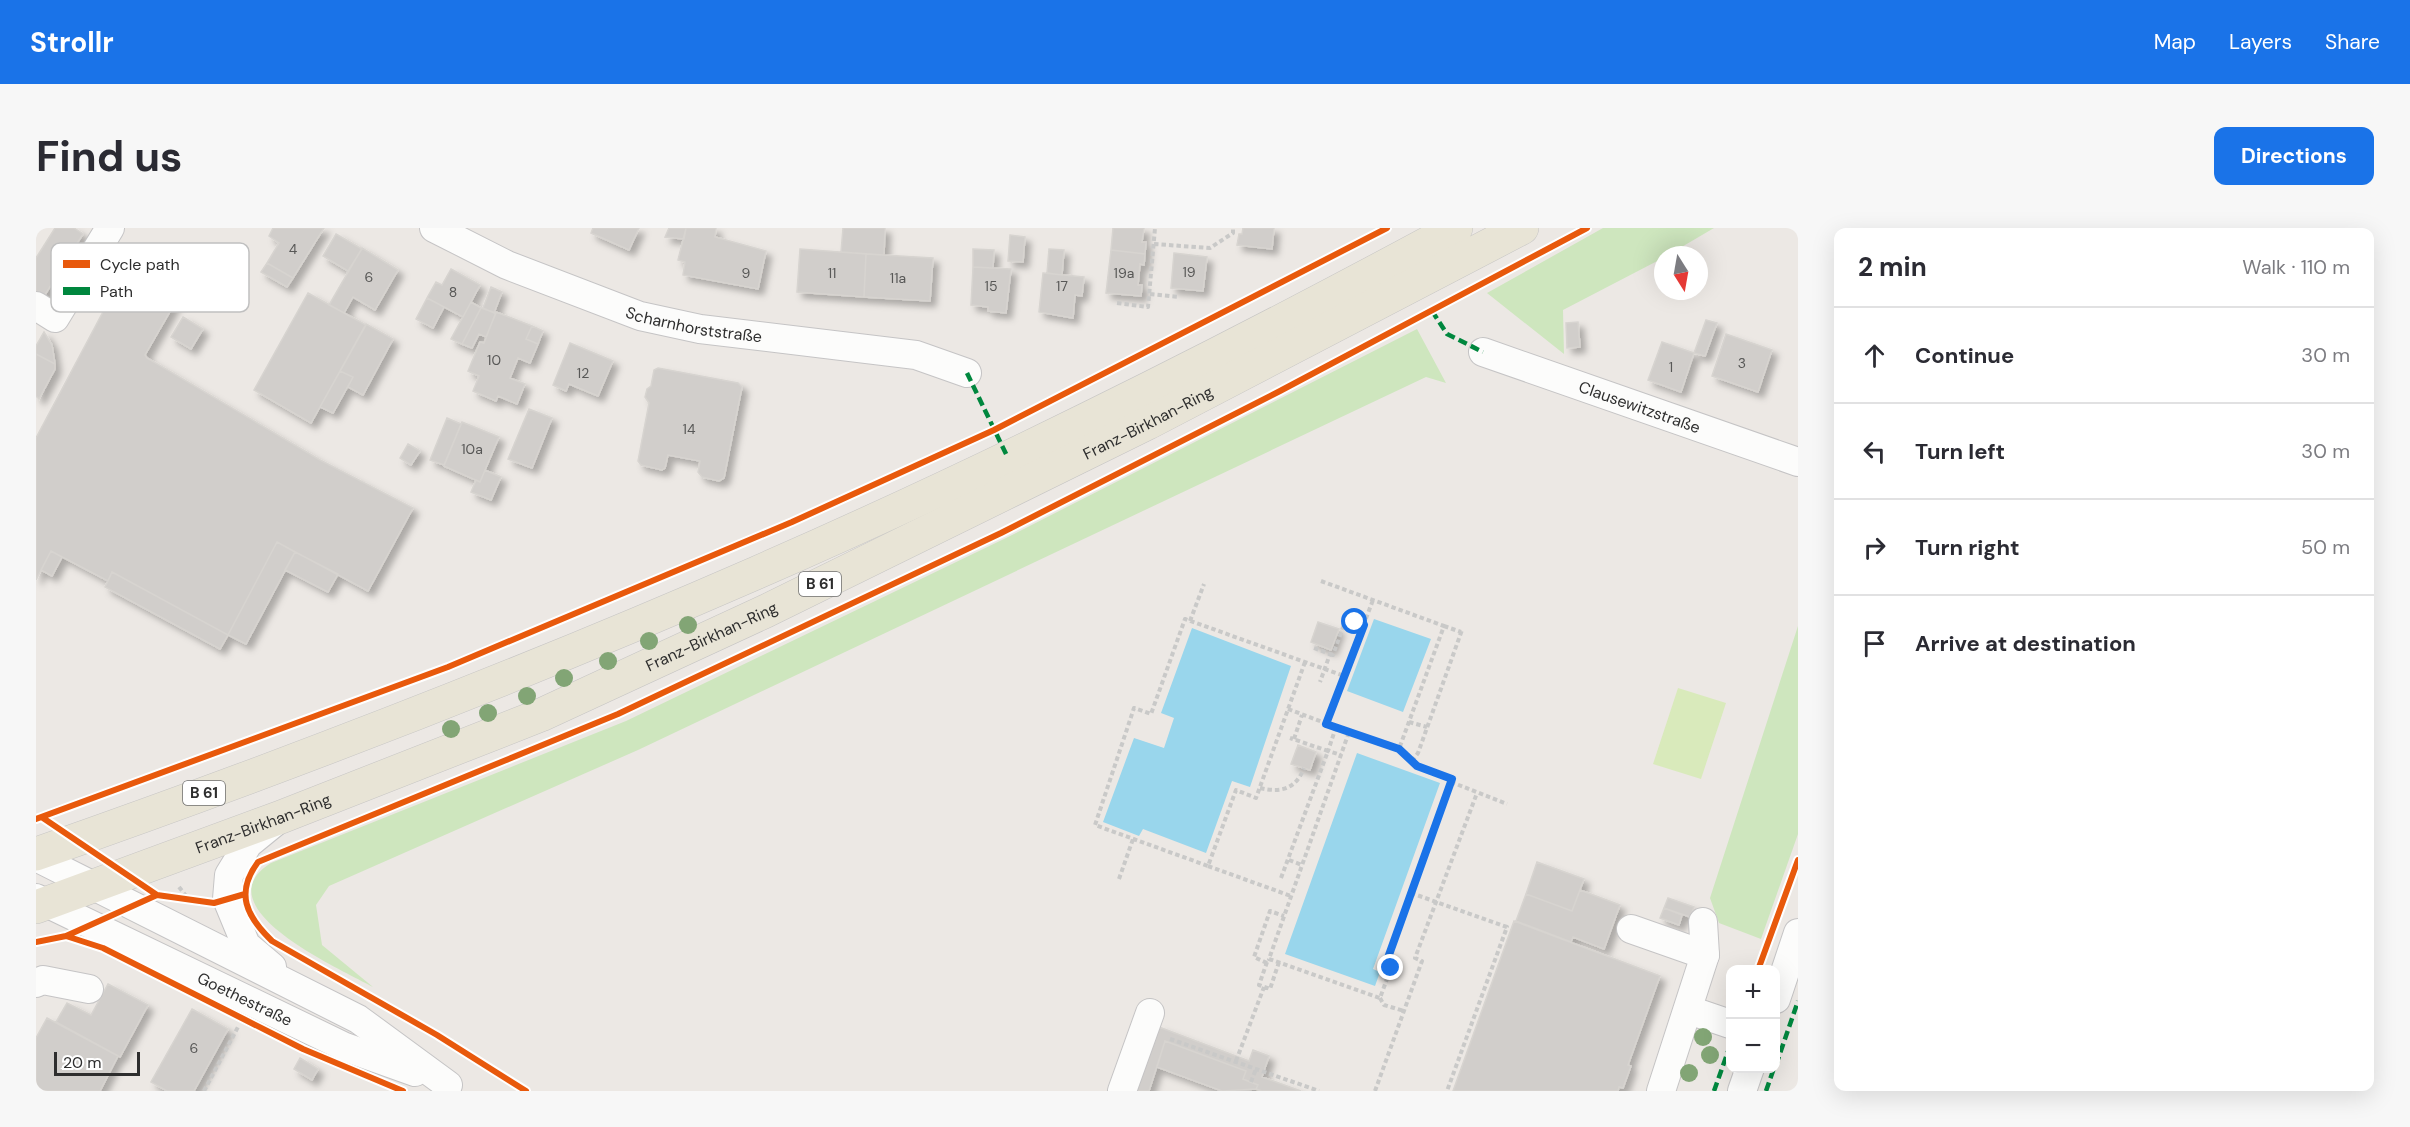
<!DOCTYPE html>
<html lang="en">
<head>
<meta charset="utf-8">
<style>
  :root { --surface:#fff; --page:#f7f7f7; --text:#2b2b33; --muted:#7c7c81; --line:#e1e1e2; --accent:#1a73e8 }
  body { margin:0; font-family:"DM Sans",sans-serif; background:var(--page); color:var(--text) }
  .controls { position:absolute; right:18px; bottom:18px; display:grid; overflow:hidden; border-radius:12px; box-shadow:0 6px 24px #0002 }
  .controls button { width:54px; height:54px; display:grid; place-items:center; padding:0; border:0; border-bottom:2px solid var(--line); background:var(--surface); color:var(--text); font:30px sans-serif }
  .compass { position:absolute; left:1618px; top:18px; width:54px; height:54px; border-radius:50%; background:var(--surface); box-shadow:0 6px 24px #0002; rotate:169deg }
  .scale { position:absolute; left:18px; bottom:15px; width:86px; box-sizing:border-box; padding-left:6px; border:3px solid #2e2e2e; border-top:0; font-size:16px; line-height:21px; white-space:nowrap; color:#2e2e2e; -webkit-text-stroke:4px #fff; paint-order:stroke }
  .stop { position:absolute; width:18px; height:18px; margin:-14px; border:4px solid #1a73e8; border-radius:50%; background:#fff }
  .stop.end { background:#1a73e8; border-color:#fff; box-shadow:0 2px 6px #0008 }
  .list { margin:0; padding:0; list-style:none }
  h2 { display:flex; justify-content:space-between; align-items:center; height:78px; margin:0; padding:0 24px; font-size:26px }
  h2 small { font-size:20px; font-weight:400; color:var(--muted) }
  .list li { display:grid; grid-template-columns:39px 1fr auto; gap:18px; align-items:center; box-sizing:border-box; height:96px; padding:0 24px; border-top:2px solid var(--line) }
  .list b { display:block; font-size:22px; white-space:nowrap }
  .list em { font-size:20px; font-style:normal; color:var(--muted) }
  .icon { flex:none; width:33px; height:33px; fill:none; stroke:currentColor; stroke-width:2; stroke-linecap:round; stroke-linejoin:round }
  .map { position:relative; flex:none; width:1762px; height:863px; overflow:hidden; border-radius:12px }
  header { display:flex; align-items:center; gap:36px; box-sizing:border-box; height:84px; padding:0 30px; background:var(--accent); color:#fff }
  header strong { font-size:28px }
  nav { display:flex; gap:33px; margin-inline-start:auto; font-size:21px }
  .intro { display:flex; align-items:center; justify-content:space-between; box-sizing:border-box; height:144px; padding:0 36px }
  h1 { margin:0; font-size:42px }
  .button { padding:15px 27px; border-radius:12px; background:var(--accent); color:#fff; font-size:21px; font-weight:700 }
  main { display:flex; gap:36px; padding:0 36px }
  aside { flex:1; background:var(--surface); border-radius:12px; box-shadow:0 6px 24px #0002 }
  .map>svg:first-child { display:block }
  .green { fill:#cee6be }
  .pitch { fill:#d9eabb }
  .water { fill:#99d6ec }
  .building { fill:#d1cecb; stroke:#d7d4d0; stroke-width:1.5; filter:url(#shadow) }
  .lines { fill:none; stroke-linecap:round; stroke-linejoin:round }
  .minor-casing { stroke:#c5c4c5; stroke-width:30 }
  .major-casing { stroke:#c6c5c4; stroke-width:34 }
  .path { stroke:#c9c9c8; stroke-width:4; stroke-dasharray:4.5 3; stroke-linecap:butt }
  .minor { stroke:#fcfcfb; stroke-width:28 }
  .major { stroke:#e8e4d6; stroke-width:33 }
  .quiet { stroke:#00873e; stroke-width:4.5; stroke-dasharray:9 4.5; stroke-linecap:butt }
  .cycleway-casing { stroke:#fff; stroke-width:10 }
  .cycleway { stroke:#e8590c; stroke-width:6 }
  .tree { fill:#82a575 }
  .route { stroke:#1a73e8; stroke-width:8 }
  .labels { text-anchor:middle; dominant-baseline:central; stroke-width:5; stroke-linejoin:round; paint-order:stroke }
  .number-label { font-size:14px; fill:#585857 }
  .shield { fill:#fff; stroke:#6d6d6d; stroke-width:1.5 }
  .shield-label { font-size:15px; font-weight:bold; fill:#2e2e2e }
  .street-label { font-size:16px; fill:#2e2e2e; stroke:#fff }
  .key { fill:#fff; stroke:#c0c0c0; stroke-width:1.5 }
  .key-label { font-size:16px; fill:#2e2e2e }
</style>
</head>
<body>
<header>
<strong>Strollr</strong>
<nav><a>Map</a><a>Layers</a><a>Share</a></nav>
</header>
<div class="intro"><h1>Find us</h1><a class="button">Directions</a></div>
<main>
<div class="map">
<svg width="1762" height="863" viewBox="0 0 1762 863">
  <defs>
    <filter id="shadow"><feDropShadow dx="5.5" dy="5.5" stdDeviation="3" flood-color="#0004"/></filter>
  </defs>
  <rect width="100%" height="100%" fill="#ece8e4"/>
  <path class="green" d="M1567 0H1678L1632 27H1627V30L1527 82 1528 126 1451 65Z
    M1381 101 1410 155 1390 149 602 522 293 658 280 677 286 717 337 759C305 741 164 679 235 635L590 493 970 310Z
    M1762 398V606L1725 711 1683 695 1674 670Z"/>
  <path class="pitch" d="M1642 460 1690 475 1665 551 1617 536Z"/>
  <path class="water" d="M1338 391 1395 411 1367 484 1311 463Z
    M1156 400 1255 438 1214 559 1196 553 1170 625 1107 601 1103 608 1067 594 1098 510 1128 520 1138 490 1125 485Z
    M1321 525 1404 555 1337 741 1344 744 1339 758 1249 726Z"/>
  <path class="building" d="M19 0H38L47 6 7 70 0 65V30Z
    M237 0H288L257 50 231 35 243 15 233 8Z
    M557 0H603L593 22 555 5Z
    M633 0H650L648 11 629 9Z
    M650 0H680L679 9 730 23 722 61 647 47 649 34 642 32Z
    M807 0H849L848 27 805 24Z
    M1077 0H1108L1106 14H1110L1109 26 1075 22Z
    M1207 0H1238L1236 21 1201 17 1203 6H1206Z
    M300 6 326 21 312 43 287 28Z
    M974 7 989 9 987 34 972 33Z
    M102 18 155 47 109 127 111 130 284 232 377 280 332 363 241 314 192 407 76 344 72 353 15 323 0 352V210Z
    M326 20 362 42 339 82 317 69 308 85 293 77Z
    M764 21 830 26 828 69 761 64Z
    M937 21 958 22 957 40 937 39Z
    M1013 21 1028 22 1026 47 1011 45Z
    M1075 22 1109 26 1108 37 1104 36 1102 57H1106L1105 68 1070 65Z
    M1138 25 1171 29 1167 63 1135 60Z
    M830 26 897 30 894 73 828 69Z
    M231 35 257 50 251 59 225 44Z
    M937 39 975 41 970 85 952 83V79L935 77Z
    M415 41 444 57 427 89 391 70 400 54 406 57Z
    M1007 45 1048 49 1046 68 1039 67 1037 90 1003 84Z
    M455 59 466 64 458 85 447 80Z
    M272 65 330 97 275 195 218 162Z
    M391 70 408 79 397 100 380 91Z
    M435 74 445 80 426 116 415 111Z
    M445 80 460 85 450 109 443 106 436 120 426 116Z
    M460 84 496 98 490 111 502 116 494 135 482 130 474 150 489 156 481 176 462 168 460 173 437 163 443 148 432 143 444 114 448 115Z
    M147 89 167 101 155 121 135 109Z
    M1670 92 1681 95 1669 128 1658 125Z
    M1542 94 1544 119 1531 120 1530 95Z
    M330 96 357 111 327 167 312 159 317 149 304 143Z
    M496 98 507 103 502 116 490 111Z
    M8 104 16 117 19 136 0 126V118Z
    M1690 106 1736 122 1722 164 1676 148Z
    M1626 114 1658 125 1645 164 1612 152Z
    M534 115 577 133 562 168 533 156 530 163 517 157Z
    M0 126 19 136V141L3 171 0 168Z
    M622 140 702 155 706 159 688 250 683 253 666 249 662 244 664 233 632 227 629 240 626 242 605 237 602 233 613 175 609 169 611 161 615 158 618 142Z
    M304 143 317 149 297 185 284 179Z
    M493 181 516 190 496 240 472 231Z
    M411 190 425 196 408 237 394 232Z
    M426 194 463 209 444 254 408 238Z
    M372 216 384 223 375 237 364 230Z
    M449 242 465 249 455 272 435 264 440 252 444 254Z
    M241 314 259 324 210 416 192 407Z
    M15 323 26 329 16 348 5 342Z
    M259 324 302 346 292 364 249 342Z
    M76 344 192 407 184 421 69 359Z
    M1282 394 1303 401 1295 422 1275 414Z
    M1262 517 1280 524 1274 542 1255 536Z
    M1501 634 1548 651 1536 683 1490 666Z
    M1544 662 1584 677 1568 721 1537 709 1535 714 1480 693 1490 666 1536 683Z
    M1632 670 1658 679 1654 689 1628 680Z
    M1628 680 1646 687 1643 697 1624 690Z
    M1478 693 1624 748 1592 837 1595 838 1587 860 1583 859 1582 863H1417Z
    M72 756 112 777 84 829 20 794 31 775 55 787Z
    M156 781 192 801 158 863H131L115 854Z
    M11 790 82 828 64 863H0V810Z
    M1123 799 1213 833 1217 822 1233 828 1226 849 1265 863H1226L1220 861 1222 857 1207 851 1210 843 1129 813 1113 863H1099Z
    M1129 813 1210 843 1207 851 1222 857 1220 861 1186 863 1121 839Z
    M264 830 282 841 276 852 258 841Z"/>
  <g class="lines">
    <defs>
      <g id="minor">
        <path id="s1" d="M398 0 471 37 604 88 664 101 880 127 931 145"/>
        <path d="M0 78 19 90 74 0"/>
        <path id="s2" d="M1447 124 1762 234"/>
        <path d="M0 629 322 791 412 857"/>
        <path id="s3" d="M0 670 309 819 379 844"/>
        <path d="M1667 694 1669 727"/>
        <path d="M1595 701 1669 727 1625 863"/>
        <path d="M236 739 210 717 191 671 193 647 212 616 239 594"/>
        <path d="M0 755 7 752 53 761"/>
        <path d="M1740 771 1762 705"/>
        <path d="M1653 782 1694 796"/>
        <path d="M1086 863 1114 785"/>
        <path d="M1706 863 1714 840"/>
      </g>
      <g id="major">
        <path d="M0 626C243 541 484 448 720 345 958 241 1191 124 1420 0"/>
        <path id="s4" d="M0 679 245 589 505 487 730 383 1112 195 1486 0"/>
      </g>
    </defs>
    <use href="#minor" class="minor-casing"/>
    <use href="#major" class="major-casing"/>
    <path class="path" d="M1118 16 1174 20 1197 5V0
      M1114 66 1143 69
      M1081 75 1112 79 1119 0
      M1285 353 1408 398 1363 521
      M1311 391 1327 397
      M1154 393 1168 356
      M1408 398 1425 404
      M1278 420 1294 426 1284 454
      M1294 426 1297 427 1313 383
      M1269 434 1220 570 1200 562 1172 638 1059 597 1098 480 1115 486 1149 391 1308 448
      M1252 481 1313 504
      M1373 494 1391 499
      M1290 496 1337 372
      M1300 499 1292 523 1305 527
      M1313 504 1363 521 1381 538 1416 551 1349 738 1355 740 1344 770 1233 731Z
      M1258 511 1266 487
      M1376 533 1382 525 1426 402
      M1415 554 1471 576
      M1224 560C1245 565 1260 561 1268 540
      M1253 632 1266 637
      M1172 638 1255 668
      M1245 650 1292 523 1254 510
      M1083 651 1097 611
      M143 659 154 673
      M1375 665 1471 699 1411 863
      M1231 734 1223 757 1234 761 1243 734
      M1231 735 1218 729 1234 683 1248 688
      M1344 770 1348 777 1368 783
      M1134 811 1283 863
      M1200 833 1228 759
      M1215 854 1220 841
      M168 863 202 799
      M1339 863 1386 733 1379 730 1441 565"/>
    <use href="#minor" class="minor"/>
    <use href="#major" class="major"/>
    <path class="quiet" d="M1396 83 1411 106 1447 124
      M931 145 971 228
      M1740 837 1762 773
      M1678 863 1694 818
      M1730 863 1738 840"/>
    <defs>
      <path id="cycleway" d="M0 591 412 439 756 294 958 202 1351 0
        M121 667 178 675 209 666
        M30 708 67 720 267 821 367 863
        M0 714 30 708 121 667 7 590
        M1722 742 1762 632
        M490 863 401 807 236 713C210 688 199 665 222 634L582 486 965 305 1244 163 1551 0"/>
    </defs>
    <use href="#cycleway" class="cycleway-casing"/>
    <use href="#cycleway" class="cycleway"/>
  </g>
  <g class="tree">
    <circle cx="652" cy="397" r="9"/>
    <circle cx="613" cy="413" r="9"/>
    <circle cx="572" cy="433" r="9"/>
    <circle cx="528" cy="450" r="9"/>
    <circle cx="491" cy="468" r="9"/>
    <circle cx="452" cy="485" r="9"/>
    <circle cx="415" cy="501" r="9"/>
    <circle cx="1667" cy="809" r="9"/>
    <circle cx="1674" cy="827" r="9"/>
    <circle cx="1653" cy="845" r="9"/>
  </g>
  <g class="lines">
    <path class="route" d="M1319 394 1328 397 1290 496 1363 521 1381 538 1416 551 1349 738 1355 740"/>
  </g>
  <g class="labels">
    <g class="number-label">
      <text x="257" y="21">4</text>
      <text x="1153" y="44">19</text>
      <text x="710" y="45">9</text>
      <text x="796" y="45">11</text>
      <text x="1088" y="45">19a</text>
      <text x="333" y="49">6</text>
      <text x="862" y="50">11a</text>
      <text x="955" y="58">15</text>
      <text x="1026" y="58">17</text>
      <text x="417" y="64">8</text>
      <text x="458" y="132">10</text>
      <text x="1706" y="135">3</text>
      <text x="1635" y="139">1</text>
      <text x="547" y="145">12</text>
      <text x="653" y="201">14</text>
      <text x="436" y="221">10a</text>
      <text x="158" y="820">6</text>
    </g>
    <g class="shield">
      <rect x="763" y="344" width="42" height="24" rx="4.5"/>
      <rect x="147" y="553" width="42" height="24" rx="4.5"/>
    </g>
    <g class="shield-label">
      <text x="784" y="356">B 61</text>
      <text x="168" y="565">B 61</text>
    </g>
    <g class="street-label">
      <text stroke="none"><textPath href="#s1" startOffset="279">Scharnhorststraße</textPath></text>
      <text stroke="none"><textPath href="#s2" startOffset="166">Clausewitzstraße</textPath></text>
      <text stroke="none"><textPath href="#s4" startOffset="1214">Franz-Birkhan-Ring</textPath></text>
      <text stroke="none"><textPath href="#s4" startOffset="728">Franz-Birkhan-Ring</textPath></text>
      <text stroke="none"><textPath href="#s4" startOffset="242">Franz-Birkhan-Ring</textPath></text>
      <text stroke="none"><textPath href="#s3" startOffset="232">Goethestraße</textPath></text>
    </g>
  </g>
  <rect x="15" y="15" width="198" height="69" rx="9" class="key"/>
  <rect x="27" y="32" width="27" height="8" fill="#e8590c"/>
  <rect x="27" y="59" width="27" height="8" fill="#00873e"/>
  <g class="key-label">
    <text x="64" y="42">Cycle path</text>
    <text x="64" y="69">Path</text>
  </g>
</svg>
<div class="controls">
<button>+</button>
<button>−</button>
</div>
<svg class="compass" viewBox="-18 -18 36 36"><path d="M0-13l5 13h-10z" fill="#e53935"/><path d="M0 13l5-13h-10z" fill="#7c7c81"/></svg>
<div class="scale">20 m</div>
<div class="stop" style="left:1319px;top:394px"></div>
<div class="stop end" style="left:1355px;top:740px"></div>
</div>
<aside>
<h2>2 min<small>Walk · 110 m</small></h2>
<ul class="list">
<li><svg class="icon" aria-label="ahead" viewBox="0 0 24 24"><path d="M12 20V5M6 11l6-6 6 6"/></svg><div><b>Continue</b></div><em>30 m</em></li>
<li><svg class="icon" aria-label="left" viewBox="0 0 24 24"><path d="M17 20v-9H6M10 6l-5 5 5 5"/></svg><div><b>Turn left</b></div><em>30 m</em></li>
<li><svg class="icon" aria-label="right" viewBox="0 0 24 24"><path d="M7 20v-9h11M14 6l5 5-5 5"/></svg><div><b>Turn right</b></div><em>50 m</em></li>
<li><svg class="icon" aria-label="arrive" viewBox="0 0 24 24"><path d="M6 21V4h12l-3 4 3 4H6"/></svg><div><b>Arrive at destination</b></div></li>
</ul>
</aside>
</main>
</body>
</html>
